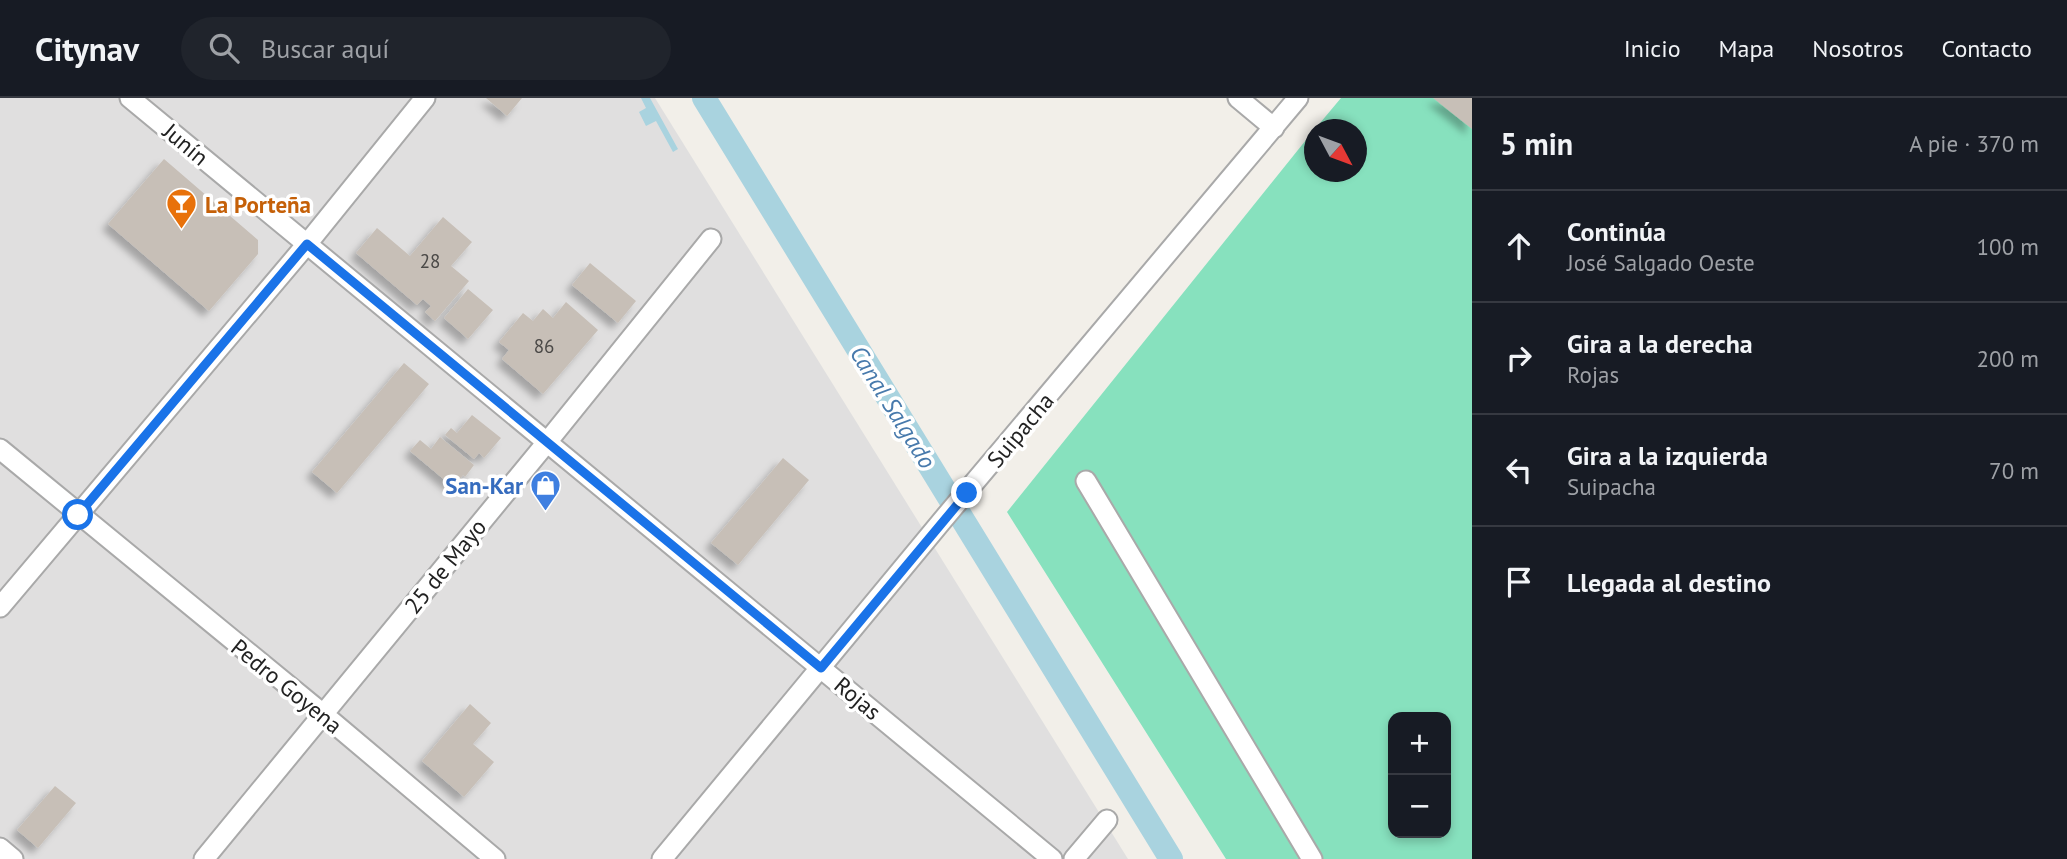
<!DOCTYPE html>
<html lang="es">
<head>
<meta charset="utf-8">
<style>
  :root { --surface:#171b24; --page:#20242c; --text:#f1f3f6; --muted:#9ea1a6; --line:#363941 }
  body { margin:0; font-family:"PT Sans",sans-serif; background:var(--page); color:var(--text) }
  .controls { position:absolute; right:21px; bottom:21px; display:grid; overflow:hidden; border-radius:14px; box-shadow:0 4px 10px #0003 }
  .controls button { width:63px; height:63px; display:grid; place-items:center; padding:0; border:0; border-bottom:2px solid var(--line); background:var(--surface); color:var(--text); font:35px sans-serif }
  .compass { position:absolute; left:1304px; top:21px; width:63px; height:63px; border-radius:50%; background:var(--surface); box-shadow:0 4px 10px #0003; rotate:131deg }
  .stop { position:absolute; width:21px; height:21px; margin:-16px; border:5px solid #1a73e8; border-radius:50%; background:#fff }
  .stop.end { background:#1a73e8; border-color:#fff; box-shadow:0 2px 7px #0008 }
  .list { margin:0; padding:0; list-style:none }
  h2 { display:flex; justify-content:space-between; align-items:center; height:91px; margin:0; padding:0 28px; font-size:30px }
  h2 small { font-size:23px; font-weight:400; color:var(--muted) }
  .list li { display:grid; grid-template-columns:46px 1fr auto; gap:21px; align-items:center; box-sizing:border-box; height:112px; padding:0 28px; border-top:2px solid var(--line) }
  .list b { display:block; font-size:26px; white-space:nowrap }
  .list p { margin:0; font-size:23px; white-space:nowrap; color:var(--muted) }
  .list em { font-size:23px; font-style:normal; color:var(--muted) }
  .icon { flex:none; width:38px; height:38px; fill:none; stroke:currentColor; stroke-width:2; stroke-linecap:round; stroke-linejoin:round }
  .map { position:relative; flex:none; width:1472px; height:761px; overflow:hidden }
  header { display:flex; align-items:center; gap:42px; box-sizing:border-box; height:98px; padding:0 35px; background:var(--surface); border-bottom:2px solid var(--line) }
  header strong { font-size:33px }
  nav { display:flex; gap:38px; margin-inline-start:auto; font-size:24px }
  .search { width:490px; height:63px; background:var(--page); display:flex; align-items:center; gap:18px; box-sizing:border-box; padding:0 24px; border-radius:38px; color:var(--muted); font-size:26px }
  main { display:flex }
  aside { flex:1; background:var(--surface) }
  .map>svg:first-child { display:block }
  .residential { fill:#e0dfdf }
  .pitch { fill:#87e1be; fill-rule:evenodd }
  .water { fill:#a9d3df }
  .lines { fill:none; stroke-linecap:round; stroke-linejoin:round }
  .canal { stroke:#a9d3df; stroke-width:24 }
  .building { fill:#c7bfb7; filter:url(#shadow) }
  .street-casing { stroke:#a9a9a9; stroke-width:23 }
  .street { stroke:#fff; stroke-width:19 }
  .route { stroke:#1a73e8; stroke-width:9 }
  .labels { text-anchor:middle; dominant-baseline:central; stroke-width:7; stroke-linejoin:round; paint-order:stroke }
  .number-label { font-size:19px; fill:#4b4947 }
  .street-label { font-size:23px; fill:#222; stroke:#fff }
  .food-label { font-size:23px; font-weight:bold; fill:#c56008; stroke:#fff; text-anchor:start }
  .shop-label { font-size:23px; font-weight:bold; fill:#366cbe; stroke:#fff; text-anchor:end }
  .water-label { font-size:24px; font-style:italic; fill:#487aac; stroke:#fff }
</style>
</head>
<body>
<header>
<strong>Citynav</strong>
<div class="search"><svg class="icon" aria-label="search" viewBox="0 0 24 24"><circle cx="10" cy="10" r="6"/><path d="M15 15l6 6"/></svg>Buscar aquí</div>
<nav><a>Inicio</a><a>Mapa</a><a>Nosotros</a><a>Contacto</a></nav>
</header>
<main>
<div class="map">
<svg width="1472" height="761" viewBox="0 0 1472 761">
  <defs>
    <filter id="shadow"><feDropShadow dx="-6" dy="6" stdDeviation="3.5" flood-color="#0004"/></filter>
  </defs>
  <rect width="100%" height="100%" fill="#f2efe9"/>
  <path class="residential" d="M0 0H655L1128 761H0Z"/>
  <path class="pitch" d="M1341 0H1472V761H1226L1007 414 1314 32V74H1356V32L1315 31ZM1393 619H1446V735H1393Z"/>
  <path class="water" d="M641 0H650L678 51 673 54 656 23 646 28 639 14 646 10Z"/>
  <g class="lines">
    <path class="canal" d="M704 0 1171 761"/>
  </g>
  <path class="building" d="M486 0H522L507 18Z
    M1433 0H1472V31Z
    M164 61 258 142V156L209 213 108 126Z
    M443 119 472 144 451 168 469 183 435 223 425 214 431 208 423 201 417 207 356 155 377 130 410 158Z
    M590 165 636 203 618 225 572 187Z
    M468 191 493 212 468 241 444 220Z
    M566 204 598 232 543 296 502 261 509 252 499 244 523 215 533 223 543 211 553 220Z
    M404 265 429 286 337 395 312 374Z
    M472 317 501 340 484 360 479 355 474 361 445 337 451 330 457 335Z
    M440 339 474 367 465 379 463 377 453 389 410 353 420 342 431 351Z
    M783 360 809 382 738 467 711 445Z
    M470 606 491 625 473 646 494 664 464 699 422 663Z
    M55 688 76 705 38 750 17 732Z"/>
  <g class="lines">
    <defs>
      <path id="street" d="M130 0 1052 761
        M1238 0 1274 30
        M0 351 323 616 495 761
        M1086 383 1312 761
        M0 509 307 146 425 0
        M0 750 13 761
        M204 761 548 343 711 141
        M662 761 941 424 1298 0
        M1074 761 1107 722"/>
    </defs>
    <use href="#street" class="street-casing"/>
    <use href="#street" class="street"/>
  </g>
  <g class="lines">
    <path class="route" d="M78 417 307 146 821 570 967 395"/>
  </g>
  <defs>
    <symbol id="bar-pin" viewBox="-11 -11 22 30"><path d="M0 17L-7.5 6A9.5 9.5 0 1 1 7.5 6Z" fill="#e8710a" stroke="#fff"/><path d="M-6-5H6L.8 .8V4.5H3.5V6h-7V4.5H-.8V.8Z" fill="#fff"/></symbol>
    <symbol id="shop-pin" viewBox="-11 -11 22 30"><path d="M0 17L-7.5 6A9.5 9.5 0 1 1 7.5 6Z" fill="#3f7fe0" stroke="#fff"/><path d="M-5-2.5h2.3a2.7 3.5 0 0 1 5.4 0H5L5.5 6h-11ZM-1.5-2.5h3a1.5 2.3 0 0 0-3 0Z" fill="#fff"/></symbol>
  </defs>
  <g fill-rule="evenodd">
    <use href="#bar-pin" x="164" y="88" width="35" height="47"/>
    <use href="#shop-pin" x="528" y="370" width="35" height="47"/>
  </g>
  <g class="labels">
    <g class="number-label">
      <text x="430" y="163">28</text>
      <text x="544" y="248">86</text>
    </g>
    <g class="street-label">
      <text transform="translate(186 46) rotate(40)">Junín</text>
      <text transform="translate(1020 332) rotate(-50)">Suipacha</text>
      <text transform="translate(445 468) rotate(-51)">25 de Mayo</text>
      <text transform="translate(287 588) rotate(39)">Pedro Goyena</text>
      <text transform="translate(858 600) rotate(40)">Rojas</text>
    </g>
    <g class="food-label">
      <text x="205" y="106">La Porteña</text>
    </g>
    <g class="shop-label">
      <text x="523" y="387">San-Kar</text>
    </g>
    <g class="water-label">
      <text transform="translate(893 309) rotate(58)">Canal Salgado</text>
    </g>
  </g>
</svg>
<div class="controls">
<button>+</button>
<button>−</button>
</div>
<svg class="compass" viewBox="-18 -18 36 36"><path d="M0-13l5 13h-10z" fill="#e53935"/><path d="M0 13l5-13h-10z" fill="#9ea1a6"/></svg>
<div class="stop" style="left:78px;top:417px"></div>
<div class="stop end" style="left:967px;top:395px"></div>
</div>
<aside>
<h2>5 min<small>A pie · 370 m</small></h2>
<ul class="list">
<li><svg class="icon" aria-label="ahead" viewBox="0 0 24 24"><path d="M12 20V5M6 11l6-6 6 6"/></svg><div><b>Continúa</b><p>José Salgado Oeste</p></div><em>100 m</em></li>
<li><svg class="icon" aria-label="right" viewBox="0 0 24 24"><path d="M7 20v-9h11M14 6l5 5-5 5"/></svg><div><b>Gira a la derecha</b><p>Rojas</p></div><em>200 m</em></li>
<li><svg class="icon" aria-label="left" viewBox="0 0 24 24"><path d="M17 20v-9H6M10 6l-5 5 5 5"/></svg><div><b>Gira a la izquierda</b><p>Suipacha</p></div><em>70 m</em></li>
<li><svg class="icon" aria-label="arrive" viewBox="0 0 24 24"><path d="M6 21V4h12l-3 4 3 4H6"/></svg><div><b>Llegada al destino</b></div></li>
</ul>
</aside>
</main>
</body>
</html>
